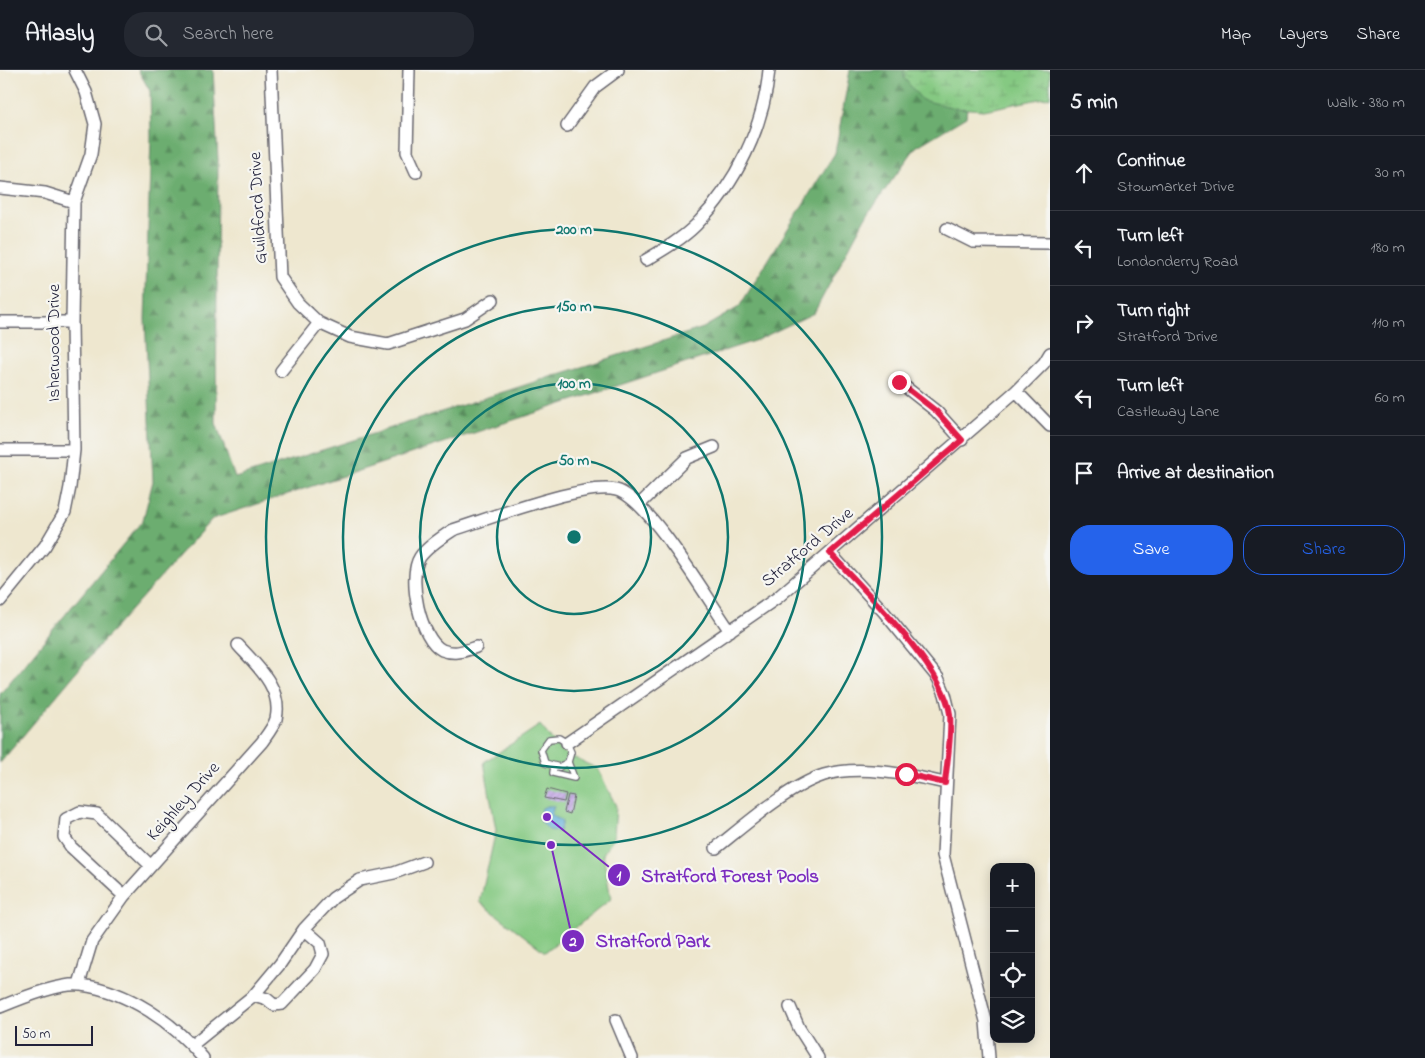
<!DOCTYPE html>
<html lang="en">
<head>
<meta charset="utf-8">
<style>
  :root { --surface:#171b24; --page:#242831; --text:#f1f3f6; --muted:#9ea1a6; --line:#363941; --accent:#2563eb }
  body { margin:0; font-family:"Indie Flower",sans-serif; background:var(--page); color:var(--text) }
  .controls { position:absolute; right:15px; bottom:15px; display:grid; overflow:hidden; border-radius:10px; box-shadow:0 2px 12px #0003 }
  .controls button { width:45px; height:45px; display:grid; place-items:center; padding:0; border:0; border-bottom:1px solid var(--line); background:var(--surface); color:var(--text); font:25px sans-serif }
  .scale { position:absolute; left:15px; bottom:12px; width:78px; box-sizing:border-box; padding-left:5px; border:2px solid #22223b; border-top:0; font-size:14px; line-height:18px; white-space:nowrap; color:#22223b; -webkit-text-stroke:4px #f6f6f2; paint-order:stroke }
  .stop { position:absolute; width:15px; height:15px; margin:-11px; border:4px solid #e11d48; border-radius:50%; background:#fff }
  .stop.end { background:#e11d48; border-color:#fff; box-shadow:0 1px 5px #0008 }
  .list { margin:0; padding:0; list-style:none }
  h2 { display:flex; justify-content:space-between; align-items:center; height:65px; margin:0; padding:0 20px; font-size:21px }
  h2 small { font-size:16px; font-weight:400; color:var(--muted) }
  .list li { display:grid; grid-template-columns:32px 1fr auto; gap:15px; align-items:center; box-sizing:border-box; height:75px; padding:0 20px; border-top:1px solid var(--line) }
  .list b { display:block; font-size:19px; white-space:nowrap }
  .list p { margin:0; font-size:16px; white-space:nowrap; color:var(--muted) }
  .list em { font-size:16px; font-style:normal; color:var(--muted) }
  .actions { display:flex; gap:10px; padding:15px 20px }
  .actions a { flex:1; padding:11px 0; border:1px solid var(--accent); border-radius:20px; text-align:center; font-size:18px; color:var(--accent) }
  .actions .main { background:var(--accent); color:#fff }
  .icon { flex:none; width:28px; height:28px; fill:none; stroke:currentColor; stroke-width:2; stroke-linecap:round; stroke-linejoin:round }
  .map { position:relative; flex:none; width:1050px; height:988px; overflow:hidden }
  header { display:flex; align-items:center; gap:30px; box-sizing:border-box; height:70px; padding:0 25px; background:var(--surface); border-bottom:1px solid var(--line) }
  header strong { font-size:24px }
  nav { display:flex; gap:28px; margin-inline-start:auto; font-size:18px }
  .search { width:350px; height:45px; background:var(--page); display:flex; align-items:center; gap:12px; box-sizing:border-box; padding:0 18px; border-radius:20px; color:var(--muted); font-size:19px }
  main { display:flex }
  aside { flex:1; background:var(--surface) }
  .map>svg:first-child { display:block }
  .forest { fill:url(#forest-firs); stroke:#476856 }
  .wetland { fill:url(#wetland-marsh); stroke:#54765e }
  .park { fill:#85c982; stroke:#54765e }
  .water { fill:#5eaed9; stroke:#40688a }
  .building { fill:url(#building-hatch) }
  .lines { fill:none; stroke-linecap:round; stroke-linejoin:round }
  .service-casing { stroke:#69676f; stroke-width:8 }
  .minor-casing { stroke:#69676f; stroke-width:14 }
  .service { stroke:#fff; stroke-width:5.5 }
  .minor { stroke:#fff; stroke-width:11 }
  .route { stroke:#e11d48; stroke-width:6 }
  .ring { fill:none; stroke:#0f766e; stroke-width:2.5 }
  .labels { text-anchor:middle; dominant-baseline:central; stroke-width:4.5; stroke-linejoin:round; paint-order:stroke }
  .street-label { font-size:18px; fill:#22223b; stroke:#f6f6f2 }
  .centre { fill:#0f766e; stroke:#f6f6f2; stroke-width:2.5 }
  .ring-label { font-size:15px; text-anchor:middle; font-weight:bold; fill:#0f766e; stroke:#f6f6f2; stroke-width:4.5; stroke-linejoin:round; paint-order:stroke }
  .leader { fill:none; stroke:#7b2cbf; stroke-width:2 }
  .callout-dot { fill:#7b2cbf; stroke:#f6f6f2; stroke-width:2 }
  .mark-label { font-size:15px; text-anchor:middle; font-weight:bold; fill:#fff }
  .callout-label { font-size:19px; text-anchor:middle; font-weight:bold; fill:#7b2cbf; stroke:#f6f6f2; stroke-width:4.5; stroke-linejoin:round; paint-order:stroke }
</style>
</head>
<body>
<header>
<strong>Atlasly</strong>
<div class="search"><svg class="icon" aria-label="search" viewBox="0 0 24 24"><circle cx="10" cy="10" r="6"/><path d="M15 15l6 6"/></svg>Search here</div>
<nav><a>Map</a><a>Layers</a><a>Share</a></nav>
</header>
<main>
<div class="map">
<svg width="1050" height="988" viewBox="0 0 1050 988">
  <defs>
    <pattern id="forest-firs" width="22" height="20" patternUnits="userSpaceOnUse" patternTransform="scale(1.25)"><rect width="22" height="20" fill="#6cad70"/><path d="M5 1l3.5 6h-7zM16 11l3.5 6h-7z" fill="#588c5d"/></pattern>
    <pattern id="wetland-marsh" width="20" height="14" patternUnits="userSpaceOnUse" patternTransform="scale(1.25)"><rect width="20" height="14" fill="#85c982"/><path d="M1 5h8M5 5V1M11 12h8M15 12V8" fill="none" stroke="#73ac71"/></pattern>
    <pattern id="building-hatch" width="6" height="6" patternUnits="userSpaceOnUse" patternTransform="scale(1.25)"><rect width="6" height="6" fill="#bd9ce5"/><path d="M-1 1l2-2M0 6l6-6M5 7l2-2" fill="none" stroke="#997fbb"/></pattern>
  </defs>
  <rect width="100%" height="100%" fill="#f6f6f2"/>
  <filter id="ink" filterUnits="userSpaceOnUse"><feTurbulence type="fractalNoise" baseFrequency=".02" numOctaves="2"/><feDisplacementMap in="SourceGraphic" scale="10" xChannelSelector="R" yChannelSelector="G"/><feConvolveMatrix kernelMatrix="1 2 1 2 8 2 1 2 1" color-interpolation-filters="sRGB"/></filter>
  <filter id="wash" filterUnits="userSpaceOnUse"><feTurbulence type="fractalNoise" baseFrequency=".0096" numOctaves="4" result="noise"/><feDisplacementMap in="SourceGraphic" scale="20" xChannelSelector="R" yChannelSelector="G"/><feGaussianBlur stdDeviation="1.12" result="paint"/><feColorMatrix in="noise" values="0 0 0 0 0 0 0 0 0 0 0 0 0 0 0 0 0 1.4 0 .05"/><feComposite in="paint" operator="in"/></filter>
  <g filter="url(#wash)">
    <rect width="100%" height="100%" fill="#eee7cf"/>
    <path class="forest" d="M138 0H213L218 90 216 353 235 408 703 258 739 237 835 83 850 0H971L966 47 916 77 865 148 814 243 757 270 212 449 96 579 0 693V624L143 450 153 411 145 249 151 68 150 21Z"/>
    <path class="wetland" d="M904 0H1050V27L984 40 956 38 922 30 904 8Z"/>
    <path class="park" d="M540 655 562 682 598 699 616 736 614 767 603 784 611 829 545 882 480 832 496 760 484 692Z"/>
    <path class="water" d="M547 736H554L551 745 562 751 559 762 549 760 539 749 542 738Z"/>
    <g id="blocks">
      <path class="building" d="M547 719 566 724 564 732 544 728Z
        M568 725 574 726 570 744 564 742Z"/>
    </g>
  </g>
  <g filter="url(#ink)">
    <use href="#blocks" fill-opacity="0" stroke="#69676f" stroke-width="1"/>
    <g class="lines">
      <defs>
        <path id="service" d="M554 697 553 703 574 708 568 692 571 682 567 673 559 668 549 669 541 680 545 693 559 697 568 692"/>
        <path id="minor" d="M271 0 280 207 298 233 319 253 350 267 388 274 465 249 493 230
          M409 0 407 82 416 102
          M567 56 595 17 618 0
          M0 118 45 123 74 132
          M947 159 973 172 1050 173
          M646 190C663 180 682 169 696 155 736 114 764 57 769 0
          M0 252H72
          M281 301 319 253
          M899 312 936 341 962 370
          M1016 321 1050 356
          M0 380H74
          M639 435 687 388 714 377
          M830 483 884 542 938 608 945 624 950 644 943 785 986 951 989 988
          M0 531 45 476 65 442 70 417 74 380 72 252 74 132 91 84 95 54 86 22 75 0
          M476 577C464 581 455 585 442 580 420 569 407 507 420 487 428 476 442 467 453 460 488 449 585 412 616 420 649 428 708 530 730 561
          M567 673 777 528 1016 321 1044 293 1050 283
          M716 778C745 755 789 716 824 705 859 694 910 705 945 713
          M124 826 71 777 64 767 66 749 80 742 97 744 150 795
          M79 914 92 871 124 826 262 672C267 665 274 656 276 649 283 618 257 596 238 575
          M254 925 267 929 274 935 282 934 315 899 323 884 320 873 304 859
          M0 937C19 929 60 912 81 915 128 921 173 952 203 988
          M790 937 799 958 818 988
          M616 950 632 988
          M192 975 254 925 280 894 304 859 333 828 360 810 394 803 424 792"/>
      </defs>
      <use href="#service" class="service-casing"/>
      <use href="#minor" class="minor-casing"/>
      <use href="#service" class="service"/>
      <use href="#minor" class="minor"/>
    </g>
  </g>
  <g class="lines" filter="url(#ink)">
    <path class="route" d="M899 312 936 341 962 370 830 483C862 518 945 599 950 644 952 666 947 691 945 713L906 704"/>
  </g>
  <g class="ring">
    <circle cx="574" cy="467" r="77"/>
    <circle cx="574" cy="467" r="154"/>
    <circle cx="574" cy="467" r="231"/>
    <circle cx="574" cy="467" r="308"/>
  </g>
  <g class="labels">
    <g class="street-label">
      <text transform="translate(259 138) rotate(-93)">Guildford Drive</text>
      <text transform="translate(55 273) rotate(-90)">Isherwood Drive</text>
      <text transform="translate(808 478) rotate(-40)">Stratford Drive</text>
      <text transform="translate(184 732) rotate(-48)">Keighley Drive</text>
    </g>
  </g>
  <circle cx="574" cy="467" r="8" class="centre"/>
  <g class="ring-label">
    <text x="574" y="164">200 m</text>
    <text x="574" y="241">150 m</text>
    <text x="574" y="318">100 m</text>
    <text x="574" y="395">50 m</text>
  </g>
  <path class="leader" d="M547 747L619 805M551 775L573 871"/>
  <g class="callout-dot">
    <circle cx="547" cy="747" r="5"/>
    <circle cx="551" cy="775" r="5"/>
    <circle cx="619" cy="805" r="12"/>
    <circle cx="573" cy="871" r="12"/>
  </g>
  <g class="mark-label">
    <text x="619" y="810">1</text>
    <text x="573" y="876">2</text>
  </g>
  <g class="callout-label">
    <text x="730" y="812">Stratford Forest Pools</text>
    <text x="653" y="877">Stratford Park</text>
  </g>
</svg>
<div class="controls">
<button>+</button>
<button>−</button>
<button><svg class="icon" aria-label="locate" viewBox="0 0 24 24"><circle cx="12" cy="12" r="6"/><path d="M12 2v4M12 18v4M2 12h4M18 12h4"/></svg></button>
<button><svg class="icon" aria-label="layers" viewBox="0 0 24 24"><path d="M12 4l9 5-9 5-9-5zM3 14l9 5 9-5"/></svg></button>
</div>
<div class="scale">50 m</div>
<div class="stop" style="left:906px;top:704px"></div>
<div class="stop end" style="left:899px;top:312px"></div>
</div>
<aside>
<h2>5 min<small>Walk · 380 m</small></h2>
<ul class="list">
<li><svg class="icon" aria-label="ahead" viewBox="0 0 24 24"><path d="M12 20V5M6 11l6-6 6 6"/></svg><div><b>Continue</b><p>Stowmarket Drive</p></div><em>30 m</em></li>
<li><svg class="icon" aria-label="left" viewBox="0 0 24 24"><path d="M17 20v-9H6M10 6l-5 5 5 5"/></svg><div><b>Turn left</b><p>Londonderry Road</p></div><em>180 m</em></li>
<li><svg class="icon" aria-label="right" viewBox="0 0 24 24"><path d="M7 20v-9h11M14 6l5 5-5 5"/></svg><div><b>Turn right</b><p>Stratford Drive</p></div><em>110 m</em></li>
<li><svg class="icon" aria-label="left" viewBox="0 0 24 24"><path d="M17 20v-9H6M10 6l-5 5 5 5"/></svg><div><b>Turn left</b><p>Castleway Lane</p></div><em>60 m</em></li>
<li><svg class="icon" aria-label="arrive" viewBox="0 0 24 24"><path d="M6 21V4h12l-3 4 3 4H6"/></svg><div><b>Arrive at destination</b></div></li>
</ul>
<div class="actions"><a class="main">Save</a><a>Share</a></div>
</aside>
</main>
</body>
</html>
